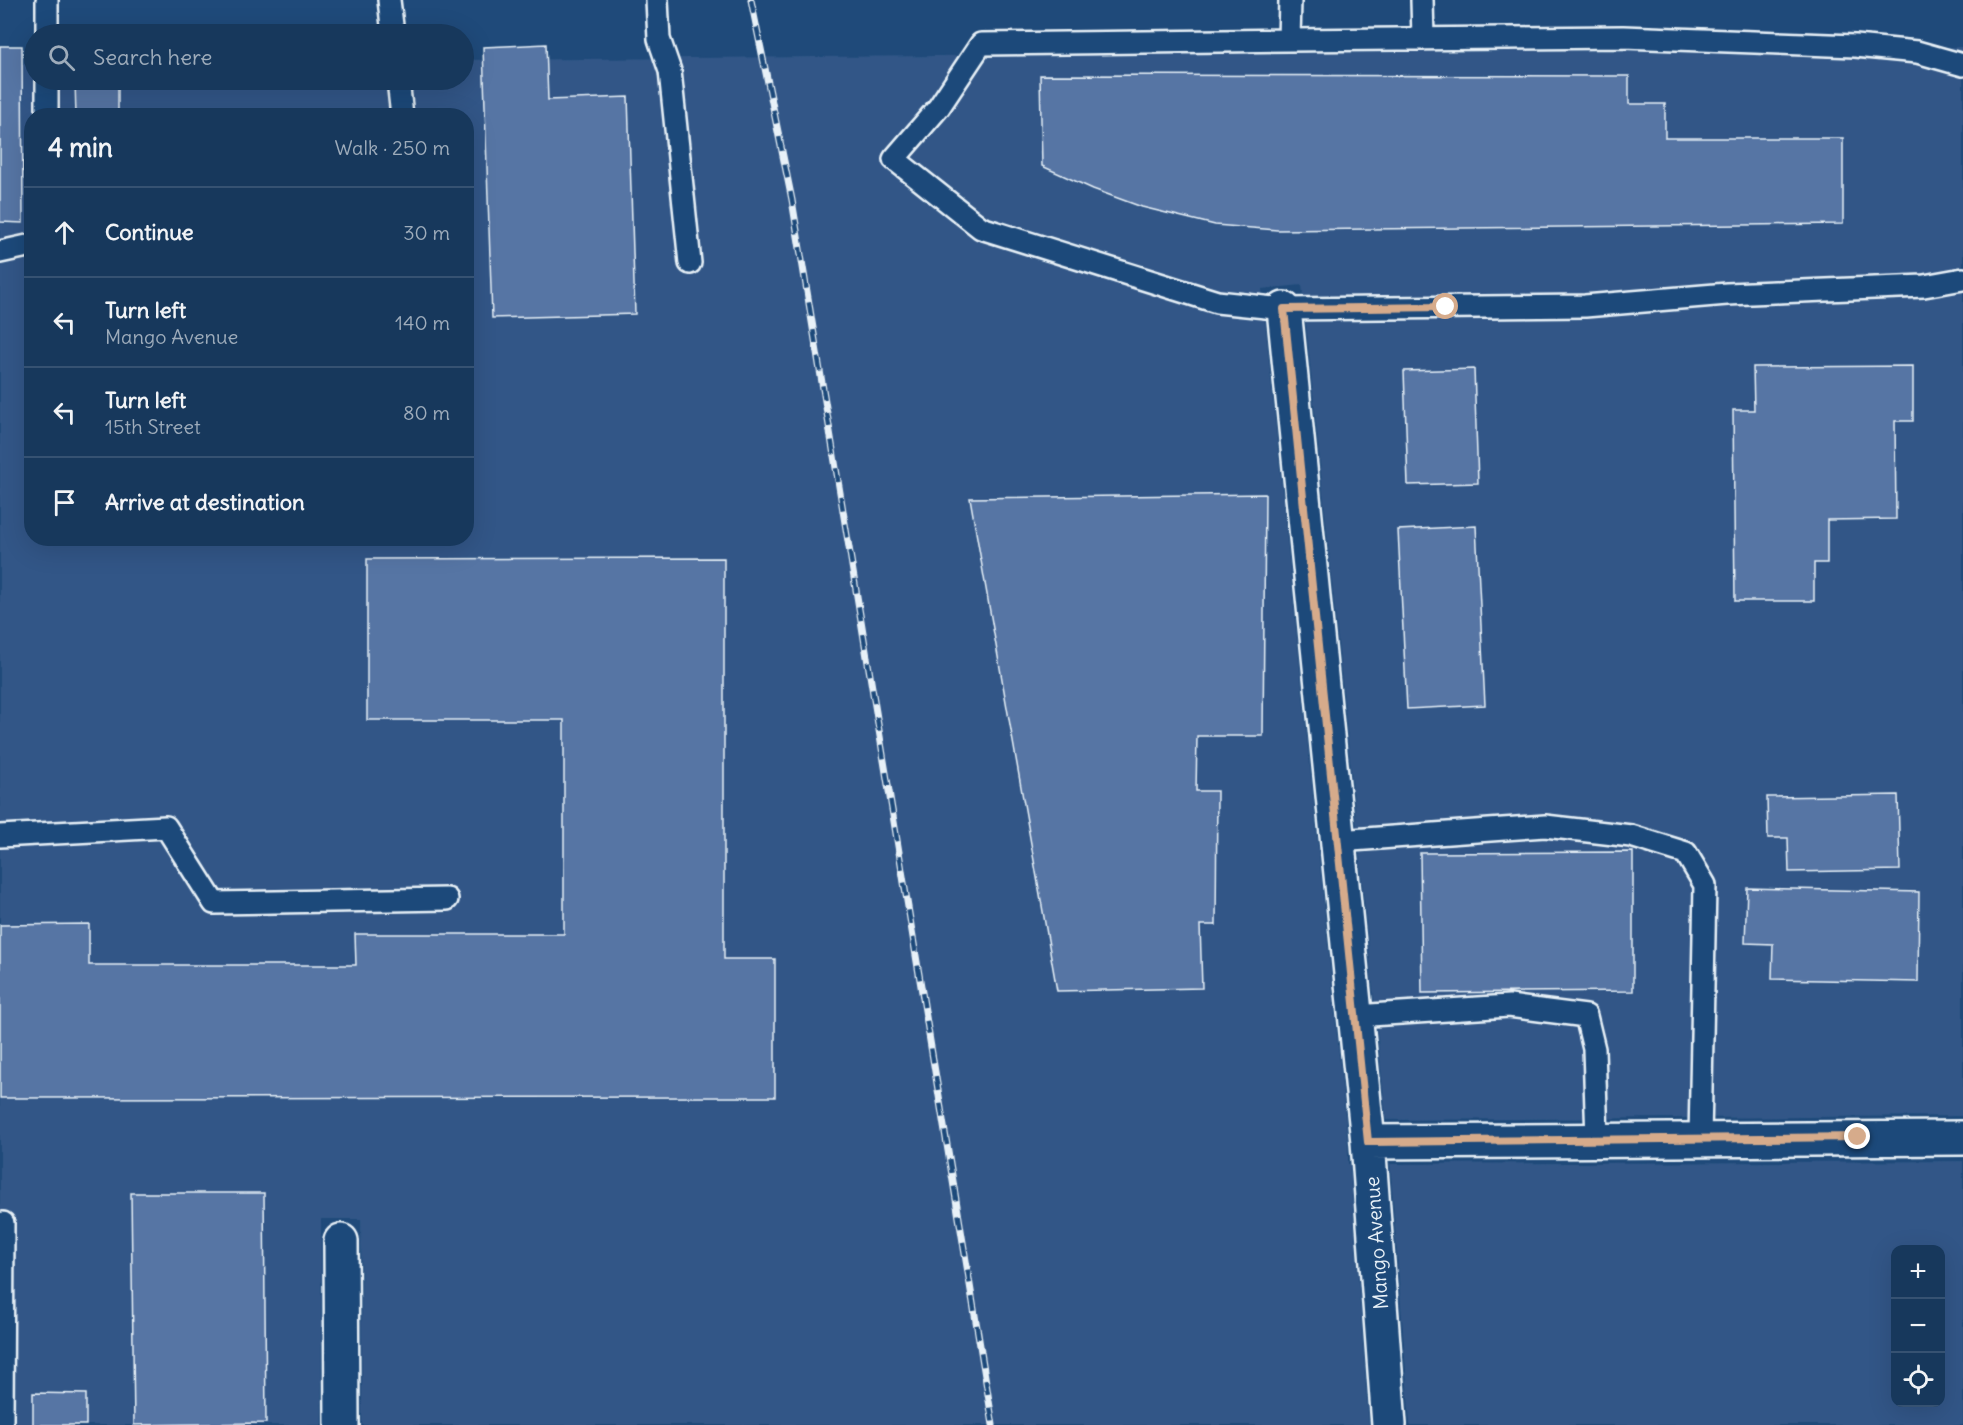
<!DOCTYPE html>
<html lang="en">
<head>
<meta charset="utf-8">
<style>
  :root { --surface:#17385c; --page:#203f62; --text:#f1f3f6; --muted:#9eacbb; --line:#365272 }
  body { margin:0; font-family:Delius,sans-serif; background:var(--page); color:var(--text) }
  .controls { position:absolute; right:18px; bottom:18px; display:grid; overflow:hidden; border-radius:12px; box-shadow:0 6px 24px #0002 }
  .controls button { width:54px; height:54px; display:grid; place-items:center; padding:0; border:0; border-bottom:2px solid var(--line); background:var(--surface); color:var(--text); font:30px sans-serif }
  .stop { position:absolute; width:18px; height:18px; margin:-14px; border:4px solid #d6ab8b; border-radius:50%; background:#fff }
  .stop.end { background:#d6ab8b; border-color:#fff; box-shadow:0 2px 6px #0008 }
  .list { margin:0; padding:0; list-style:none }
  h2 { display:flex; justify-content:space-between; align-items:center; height:78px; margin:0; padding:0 24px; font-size:26px }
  h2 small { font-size:20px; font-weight:400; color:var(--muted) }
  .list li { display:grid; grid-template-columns:39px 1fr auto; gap:18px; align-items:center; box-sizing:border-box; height:90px; padding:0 24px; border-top:2px solid var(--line) }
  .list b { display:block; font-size:22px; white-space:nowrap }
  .list p { margin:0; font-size:20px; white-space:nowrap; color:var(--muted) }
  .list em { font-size:20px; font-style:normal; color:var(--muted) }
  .icon { flex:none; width:33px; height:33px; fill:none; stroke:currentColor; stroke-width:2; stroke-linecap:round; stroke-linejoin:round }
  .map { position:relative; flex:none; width:1963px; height:1425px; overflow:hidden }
  .search { position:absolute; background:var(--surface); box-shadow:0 6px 24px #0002; left:24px; top:24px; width:450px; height:66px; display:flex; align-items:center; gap:15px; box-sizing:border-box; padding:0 21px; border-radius:33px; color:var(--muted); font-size:22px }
  .panel { position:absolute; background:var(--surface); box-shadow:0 6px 24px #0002; left:24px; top:108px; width:450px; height:438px; border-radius:24px }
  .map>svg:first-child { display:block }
  .built { fill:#305787; fill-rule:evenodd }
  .building { fill:#5674a4; stroke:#e8f1f8; stroke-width:1.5 }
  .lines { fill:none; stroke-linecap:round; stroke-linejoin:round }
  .service-casing { stroke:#e8f1f8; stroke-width:26 }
  .minor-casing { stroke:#e8f1f8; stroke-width:38 }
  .service { stroke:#1f4a7a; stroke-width:21 }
  .minor { stroke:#1f4a7a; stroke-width:33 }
  .rail-casing { stroke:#e8f1f8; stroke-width:7 }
  .rail { stroke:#1f4a7a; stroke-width:4.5; stroke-dasharray:14; stroke-linecap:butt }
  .route { stroke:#d6ab8b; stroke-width:8 }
  .labels { text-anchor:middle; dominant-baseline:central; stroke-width:4.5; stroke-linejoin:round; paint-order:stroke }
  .street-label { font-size:20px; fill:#e8f1f8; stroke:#1f4a7a }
</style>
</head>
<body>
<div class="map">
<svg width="1963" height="1425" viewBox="0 0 1963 1425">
  <rect width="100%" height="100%" fill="#1f4a7a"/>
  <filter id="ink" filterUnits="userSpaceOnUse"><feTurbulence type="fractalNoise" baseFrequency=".0167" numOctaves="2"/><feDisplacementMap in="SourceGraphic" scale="12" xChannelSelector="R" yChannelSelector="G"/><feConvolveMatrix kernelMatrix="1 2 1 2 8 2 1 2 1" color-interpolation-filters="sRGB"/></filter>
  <g filter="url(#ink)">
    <path class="built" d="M1963 47V1116L1386 1120 1302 285 1262 289 1348 1143V1164H1350L1369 1425H362L361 1219H321L322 1425H0V64H34V80H464V60ZM32 116H466V538H32Z
      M1963 1161V1425H1410L1390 1164ZM1896 1250H1940V1402H1896Z"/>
    <path class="building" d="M546 44 548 100 628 97 635 314 492 318 483 47Z
      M0 46H22L23 223 0 222Z
      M1040 75 1629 76V104H1665V138H1843V224L1277 230 1215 225 1142 207 1093 189 1042 166Z
      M75 80H118V116H76Z
      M1913 366V421H1895L1896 519 1827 520V563H1814V601H1735L1733 410H1754L1753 367Z
      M1474 369 1478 483 1408 485 1404 371Z
      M1265 494 1263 736H1197L1196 791H1217L1216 925H1200L1202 988 1057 991 970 498Z
      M1476 526 1485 705 1407 709 1398 530Z
      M724 558V959H775V1097L0 1098V925L89 924V965H356L355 934H564V720H367V559Z
      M1898 795 1900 870 1789 872 1788 838H1768L1767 797Z
      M1633 852V991L1422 993 1420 853Z
      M1747 888 1919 892 1918 982 1772 979 1773 944 1745 943Z
      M131 1193H264L266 1423 134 1425Z
      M33 1393 86 1394V1425H33Z"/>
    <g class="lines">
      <defs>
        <path id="service" d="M47 0V34
          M389 0 393 34
          M657 0 659 39 670 71 690 263
          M1290 0 1289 40 981 44 939 107 894 159 981 228 1217 302 1284 309 1585 306 1727 294 1924 286 1963 279
          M1422 0 1423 39
          M1289 40 1623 37 1855 46 1917 52 1963 65
          M47 80V116
          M398 80 402 116
          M0 252 32 245
          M0 836 166 827 214 903 447 899
          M1338 841 1545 826 1631 836 1686 853 1705 885 1700 1139
          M1355 1016 1509 1006 1586 1016 1594 1049 1597 1140
          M2 1425 3 1223"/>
        <path id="minor" d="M1284 309 1368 1142 1389 1425
          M1368 1142 1963 1138
          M341 1241 342 1425"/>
      </defs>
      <use href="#service" class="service-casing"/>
      <use href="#minor" class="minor-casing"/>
      <use href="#service" class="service"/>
      <use href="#minor" class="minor"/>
      <defs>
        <path id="rail" d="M751 0 792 200 993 1425"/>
      </defs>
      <use href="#rail" class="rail-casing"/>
      <use href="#rail" class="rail"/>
    </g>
  </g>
  <g class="lines" filter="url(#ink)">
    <path class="route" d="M1446 307 1284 309 1368 1142 1858 1137"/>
  </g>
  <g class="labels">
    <g class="street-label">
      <text transform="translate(1376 1243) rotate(-94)">Mango Avenue</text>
    </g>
  </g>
</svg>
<div class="controls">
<button>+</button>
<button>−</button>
<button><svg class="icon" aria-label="locate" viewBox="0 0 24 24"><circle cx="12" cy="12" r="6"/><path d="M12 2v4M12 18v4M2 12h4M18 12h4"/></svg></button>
</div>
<div class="stop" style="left:1446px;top:307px"></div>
<div class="stop end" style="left:1858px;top:1137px"></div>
<div class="search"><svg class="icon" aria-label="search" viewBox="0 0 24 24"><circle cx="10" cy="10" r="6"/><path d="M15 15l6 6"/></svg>Search here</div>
<section class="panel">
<h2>4 min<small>Walk · 250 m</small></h2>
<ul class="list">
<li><svg class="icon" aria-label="ahead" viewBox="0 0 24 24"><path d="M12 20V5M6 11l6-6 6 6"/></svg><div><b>Continue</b></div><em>30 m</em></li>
<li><svg class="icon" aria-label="left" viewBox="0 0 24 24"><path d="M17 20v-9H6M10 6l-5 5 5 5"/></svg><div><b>Turn left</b><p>Mango Avenue</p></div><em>140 m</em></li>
<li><svg class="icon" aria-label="left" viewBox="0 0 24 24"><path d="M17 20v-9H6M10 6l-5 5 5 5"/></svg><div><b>Turn left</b><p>15th Street</p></div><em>80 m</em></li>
<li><svg class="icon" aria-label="arrive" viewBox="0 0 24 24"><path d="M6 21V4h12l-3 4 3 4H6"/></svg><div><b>Arrive at destination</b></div></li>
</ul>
</section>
</div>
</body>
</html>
